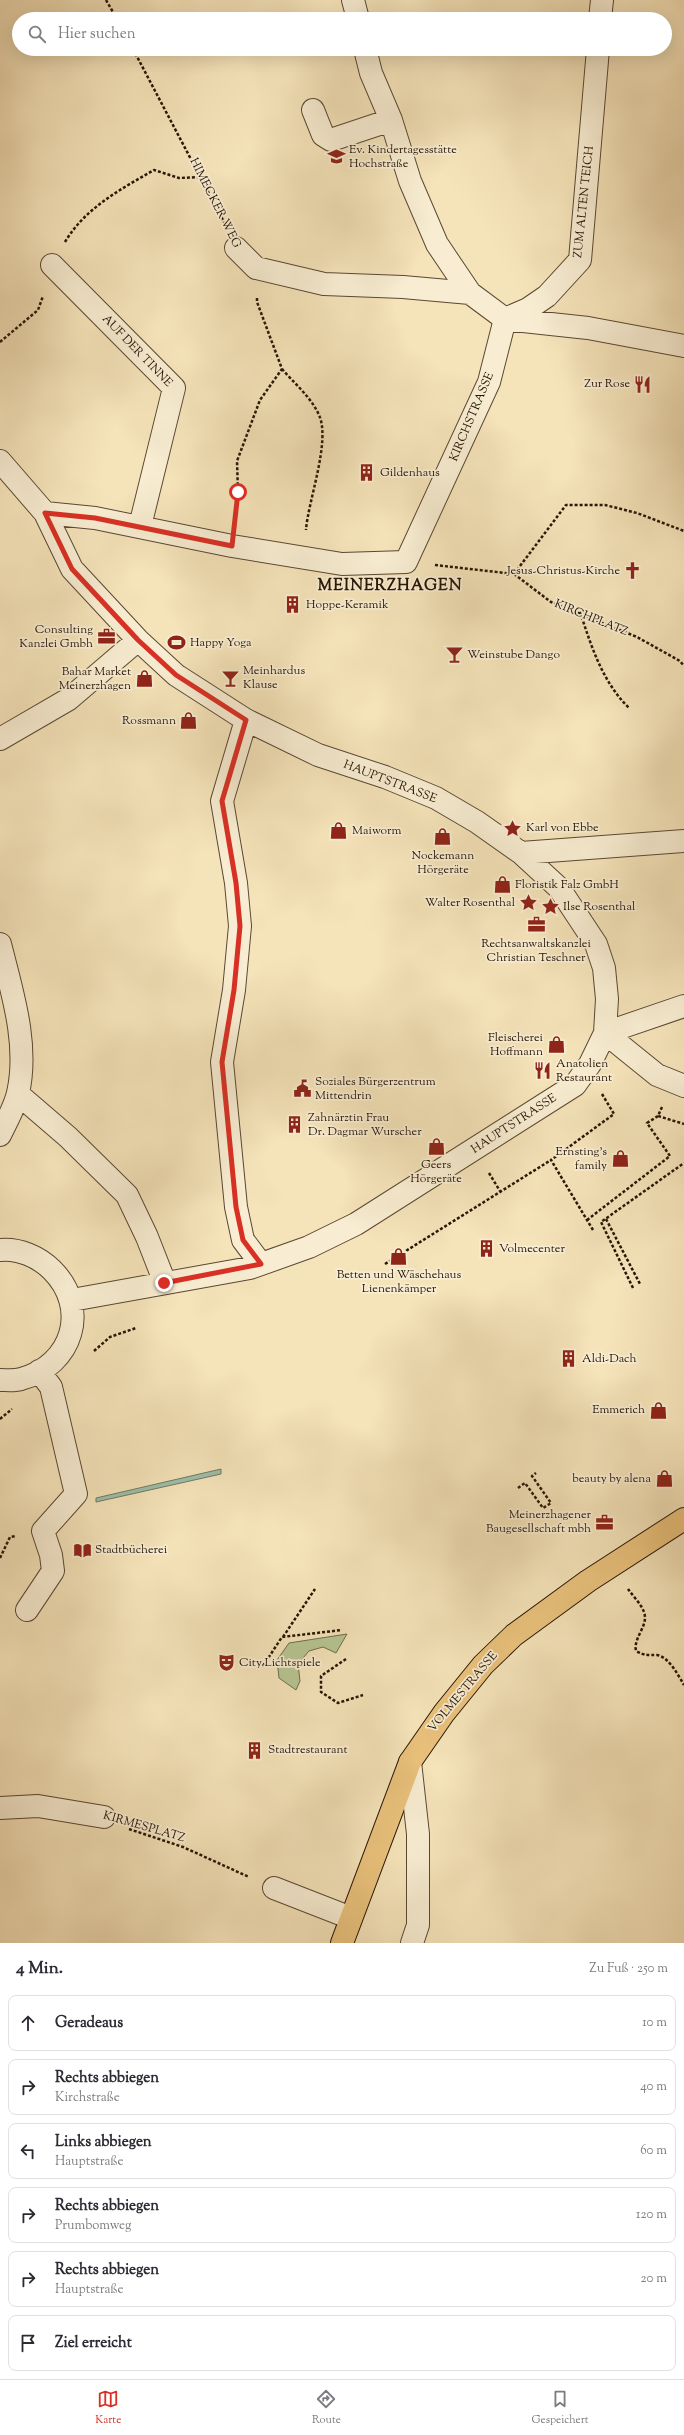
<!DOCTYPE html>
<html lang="de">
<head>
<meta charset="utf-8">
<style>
  :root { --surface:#fff; --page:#f7f7f7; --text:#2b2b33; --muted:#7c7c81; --line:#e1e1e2; --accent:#d93025 }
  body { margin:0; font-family:"Sorts Mill Goudy",serif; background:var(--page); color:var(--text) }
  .stop { position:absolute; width:12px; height:12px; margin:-9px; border:3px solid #d93025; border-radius:50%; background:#fff }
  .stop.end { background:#d93025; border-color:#fff; box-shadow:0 1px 4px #0008 }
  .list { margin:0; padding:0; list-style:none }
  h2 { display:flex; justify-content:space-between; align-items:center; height:52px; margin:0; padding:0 16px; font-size:17px }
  h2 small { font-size:13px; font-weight:400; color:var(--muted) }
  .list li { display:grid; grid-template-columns:26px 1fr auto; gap:12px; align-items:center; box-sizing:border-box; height:56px; margin:0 8px 8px; padding:0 8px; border:1px solid var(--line); border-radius:8px }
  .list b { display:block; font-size:15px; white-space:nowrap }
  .list p { margin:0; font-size:13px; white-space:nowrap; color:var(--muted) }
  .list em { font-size:13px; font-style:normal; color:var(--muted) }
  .icon { flex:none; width:22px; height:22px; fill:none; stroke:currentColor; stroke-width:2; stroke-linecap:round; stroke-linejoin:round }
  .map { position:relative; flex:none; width:684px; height:1943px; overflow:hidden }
  .search { position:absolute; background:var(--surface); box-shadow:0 4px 16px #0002; left:12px; right:12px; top:12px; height:44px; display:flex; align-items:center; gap:10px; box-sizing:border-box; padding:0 14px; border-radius:22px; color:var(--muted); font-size:15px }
  .sheet { height:436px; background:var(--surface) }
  nav { display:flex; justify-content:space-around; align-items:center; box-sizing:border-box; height:56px; border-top:1px solid var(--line); background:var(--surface); font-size:11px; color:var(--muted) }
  nav a { display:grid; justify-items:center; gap:2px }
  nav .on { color:var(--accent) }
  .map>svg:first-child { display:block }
  .green { fill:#b7c593; stroke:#6e6d4c }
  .water { fill:#9dbfa9; stroke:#6d7b68 }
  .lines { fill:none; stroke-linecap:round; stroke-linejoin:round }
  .minor-casing { stroke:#5a4833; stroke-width:24 }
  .major-casing { stroke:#261506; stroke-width:24 }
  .path { stroke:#261506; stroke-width:2.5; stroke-dasharray:3 2; stroke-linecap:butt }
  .minor { stroke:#f8edd2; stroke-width:22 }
  .major { stroke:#eac27c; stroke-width:22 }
  .route { stroke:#d93025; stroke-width:5 }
  .labels { text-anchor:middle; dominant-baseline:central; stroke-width:3.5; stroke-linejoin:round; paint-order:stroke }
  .poi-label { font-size:12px; fill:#261506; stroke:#f8edd2; text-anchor:start }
  .street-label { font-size:12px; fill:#261506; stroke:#f8edd2 }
  .district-label { font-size:16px; font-weight:bold; letter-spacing:1px; fill:#261506; stroke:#f8edd2 }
</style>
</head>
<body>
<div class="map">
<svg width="684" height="1943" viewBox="0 0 684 1943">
  <rect width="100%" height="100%" fill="#f5e3b9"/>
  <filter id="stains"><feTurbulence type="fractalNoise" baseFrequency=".005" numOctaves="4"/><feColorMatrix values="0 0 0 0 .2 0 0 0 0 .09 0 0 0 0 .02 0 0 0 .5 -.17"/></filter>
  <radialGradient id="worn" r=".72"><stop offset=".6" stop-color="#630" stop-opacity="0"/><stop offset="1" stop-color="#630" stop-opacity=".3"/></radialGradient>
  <path class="green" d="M347 1634 336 1653 323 1647 309 1651 298 1664 300 1681 296 1690 279 1678 277 1660 289 1643Z"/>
  <path class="water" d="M221 1469V1474L96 1502V1498Z"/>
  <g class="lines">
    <defs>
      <path id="minor" d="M353 0 358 19
        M600 19 602 0
        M365 49 371 73 391 120 410 181 437 244 470 293 505 319
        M313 110 323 135 331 140 391 120
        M236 248 256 268 324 284 403 287 470 293
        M52 265 174 388 140 526
        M505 319 528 309 547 296 580 260 598 49
        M505 319 588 328 684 346
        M0 461 45 513 72 569 138 640 176 675 246 720 318 755 385 777 436 798 477 822 521 853 559 888 596 944 604 968 607 999 605 1033 590 1064 575 1085 356 1224 309 1247 250 1268 72 1300
        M45 513 95 518 232 546 342 564 406 562 489 382 505 319
        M246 720 222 801 236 883 240 926 234 990 222 1062 236 1207 243 1240 261 1264
        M0 739 69 699 138 640
        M521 853 684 841
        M0 944C12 992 29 1044 18 1093 15 1107 6 1122 0 1135
        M605 1033 657 1075 684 1086
        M605 1033 684 1006
        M18 1094 68 1137 127 1195 147 1237 165 1283
        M0 1250C19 1248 39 1257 52 1270 90 1308 73 1365 21 1379 15 1381 7 1380 0 1380
        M27 1610 53 1571 51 1555 43 1531 76 1494 51 1387 39 1371
        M410 1762 418 1834V1925L412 1943
        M0 1808 38 1806 104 1817
        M274 1888 351 1918"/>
      <path id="major" d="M342 1943 410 1762 444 1713 483 1665 514 1635 588 1581 684 1519"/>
    </defs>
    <use href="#minor" class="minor-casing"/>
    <use href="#major" class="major-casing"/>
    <path class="path" d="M106 0 117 19
      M133 49 225 224
      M65 242C85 208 121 189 154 170L179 178 202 177
      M0 342 38 310 43 296
      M282 369C294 383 311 397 319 415 331 441 308 501 306 530
      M235 520 238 492 237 461 260 400 282 369 257 302V296
      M435 565 514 574
      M514 574 566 505H605L637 513 684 531
      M514 574 551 602 637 637 680 661 684 666
      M580 612C592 648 602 681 629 708
      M662 1107 658 1116 684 1124
      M489 1173 500 1191
      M606 1219 640 1284
      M587 1220 670 1156 647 1123 658 1116
      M593 1230 551 1160 614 1114 602 1094
      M385 1264 551 1160
      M633 1288 601 1222 684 1163
      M94 1351 110 1337 136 1328
      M0 1419 12 1409
      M518 1488 525 1483 543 1508 551 1503 532 1476 536 1473
      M0 1558 10 1537 16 1536
      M628 1589C633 1596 641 1604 644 1612 649 1626 633 1637 636 1651 645 1656 648 1655 657 1655 669 1657 678 1675 684 1685
      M283 1637 315 1589
      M346 1659 321 1676V1692L338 1703 363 1695
      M263 1666 282 1637 342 1630
      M129 1829 183 1847 249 1877"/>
    <use href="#minor" class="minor"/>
    <use href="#major" class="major"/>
  </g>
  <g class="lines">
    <path class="route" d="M164 1283 261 1264 243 1240 236 1207 222 1062 234 990 240 926 236 883 222 801 246 720 176 675 138 640 72 569 45 513 95 518 232 546 238 492"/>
  </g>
  <defs>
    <symbol id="school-bare" viewBox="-9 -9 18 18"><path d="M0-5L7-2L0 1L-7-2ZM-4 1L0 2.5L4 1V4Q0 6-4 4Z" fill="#8f2418" stroke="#f8edd2" stroke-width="2.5" paint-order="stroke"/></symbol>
    <symbol id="restaurant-bare" viewBox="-9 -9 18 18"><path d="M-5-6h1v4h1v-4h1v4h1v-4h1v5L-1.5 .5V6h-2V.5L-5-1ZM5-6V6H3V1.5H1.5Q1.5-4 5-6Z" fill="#8f2418" stroke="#f8edd2" stroke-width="2.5" paint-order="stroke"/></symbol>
    <symbol id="building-bare" viewBox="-9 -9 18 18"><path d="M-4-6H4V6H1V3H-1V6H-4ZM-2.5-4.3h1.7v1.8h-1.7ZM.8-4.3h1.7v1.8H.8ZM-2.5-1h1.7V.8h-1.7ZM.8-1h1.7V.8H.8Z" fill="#8f2418" stroke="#f8edd2" stroke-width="2.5" paint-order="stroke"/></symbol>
    <symbol id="church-bare" viewBox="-9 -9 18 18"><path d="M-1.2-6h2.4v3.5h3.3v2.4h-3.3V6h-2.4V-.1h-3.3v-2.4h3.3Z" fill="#8f2418" stroke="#f8edd2" stroke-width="2.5" paint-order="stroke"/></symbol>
    <symbol id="office-bare" viewBox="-9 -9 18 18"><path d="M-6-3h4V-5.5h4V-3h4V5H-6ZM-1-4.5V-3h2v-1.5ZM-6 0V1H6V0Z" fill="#8f2418" stroke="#f8edd2" stroke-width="2.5" paint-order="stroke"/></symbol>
    <symbol id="stadium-bare" viewBox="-9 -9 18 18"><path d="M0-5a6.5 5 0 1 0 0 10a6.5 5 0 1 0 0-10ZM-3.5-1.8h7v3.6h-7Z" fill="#8f2418" stroke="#f8edd2" stroke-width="2.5" paint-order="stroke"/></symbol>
    <symbol id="bar-bare" viewBox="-9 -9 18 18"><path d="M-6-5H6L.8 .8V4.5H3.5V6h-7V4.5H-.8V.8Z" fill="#8f2418" stroke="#f8edd2" stroke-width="2.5" paint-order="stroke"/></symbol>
    <symbol id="shop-bare" viewBox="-9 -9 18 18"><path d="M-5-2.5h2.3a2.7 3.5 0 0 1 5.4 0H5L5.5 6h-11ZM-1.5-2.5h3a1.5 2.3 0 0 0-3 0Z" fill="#8f2418" stroke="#f8edd2" stroke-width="2.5" paint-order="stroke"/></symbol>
    <symbol id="sight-bare" viewBox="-9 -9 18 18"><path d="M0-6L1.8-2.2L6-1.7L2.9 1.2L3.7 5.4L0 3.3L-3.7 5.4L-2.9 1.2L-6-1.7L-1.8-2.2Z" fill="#8f2418" stroke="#f8edd2" stroke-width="2.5" paint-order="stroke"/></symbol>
    <symbol id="civic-bare" viewBox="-9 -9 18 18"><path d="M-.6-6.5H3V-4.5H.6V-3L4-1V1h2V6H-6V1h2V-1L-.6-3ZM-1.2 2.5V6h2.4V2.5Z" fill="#8f2418" stroke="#f8edd2" stroke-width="2.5" paint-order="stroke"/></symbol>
    <symbol id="library-bare" viewBox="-9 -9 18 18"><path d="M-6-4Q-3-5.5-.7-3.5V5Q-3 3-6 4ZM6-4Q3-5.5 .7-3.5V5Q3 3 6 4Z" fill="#8f2418" stroke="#f8edd2" stroke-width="2.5" paint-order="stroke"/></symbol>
    <symbol id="theatre-bare" viewBox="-9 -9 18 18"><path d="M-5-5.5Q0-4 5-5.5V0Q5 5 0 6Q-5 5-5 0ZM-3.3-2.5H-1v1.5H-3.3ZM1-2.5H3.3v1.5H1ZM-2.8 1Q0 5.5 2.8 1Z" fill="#8f2418" stroke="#f8edd2" stroke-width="2.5" paint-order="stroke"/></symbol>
  </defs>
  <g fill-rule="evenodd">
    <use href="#school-bare" x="324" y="144" width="25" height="25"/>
    <use href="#restaurant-bare" x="630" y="372" width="25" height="25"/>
    <use href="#building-bare" x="354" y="460" width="25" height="25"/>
    <use href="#church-bare" x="620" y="558" width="25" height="25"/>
    <use href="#building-bare" x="280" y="592" width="25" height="25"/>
    <use href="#office-bare" x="94" y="624" width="25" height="25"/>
    <use href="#stadium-bare" x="164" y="630" width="25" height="25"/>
    <use href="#bar-bare" x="442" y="642" width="25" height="25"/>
    <use href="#bar-bare" x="218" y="666" width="25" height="25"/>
    <use href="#shop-bare" x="132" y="666" width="25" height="25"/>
    <use href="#shop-bare" x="176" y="708" width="25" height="25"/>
    <use href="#sight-bare" x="500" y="816" width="25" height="25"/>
    <use href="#shop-bare" x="326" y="818" width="25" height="25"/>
    <use href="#shop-bare" x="430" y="824" width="25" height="25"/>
    <use href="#shop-bare" x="490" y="872" width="25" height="25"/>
    <use href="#sight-bare" x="516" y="890" width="25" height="25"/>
    <use href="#sight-bare" x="538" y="894" width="25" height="25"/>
    <use href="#office-bare" x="524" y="912" width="25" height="25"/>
    <use href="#shop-bare" x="544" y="1032" width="25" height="25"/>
    <use href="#restaurant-bare" x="530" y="1058" width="25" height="25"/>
    <use href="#civic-bare" x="290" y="1076" width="25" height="25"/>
    <use href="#building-bare" x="282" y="1112" width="25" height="25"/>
    <use href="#shop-bare" x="424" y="1134" width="25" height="25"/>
    <use href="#shop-bare" x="608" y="1146" width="25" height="25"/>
    <use href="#building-bare" x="474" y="1236" width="25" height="25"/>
    <use href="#shop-bare" x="386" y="1244" width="25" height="25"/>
    <use href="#building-bare" x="556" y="1346" width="25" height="25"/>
    <use href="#shop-bare" x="646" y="1398" width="25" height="25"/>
    <use href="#shop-bare" x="652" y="1466" width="25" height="25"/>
    <use href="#office-bare" x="592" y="1510" width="25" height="25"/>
    <use href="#library-bare" x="70" y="1538" width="25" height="25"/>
    <use href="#theatre-bare" x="214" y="1650" width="25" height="25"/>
    <use href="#building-bare" x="242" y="1738" width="25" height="25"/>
  </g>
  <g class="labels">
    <g class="poi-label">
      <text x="349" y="150">Ev. Kindertagesstätte<tspan x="349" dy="14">Hochstraße</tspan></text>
      <text x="630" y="384" text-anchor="end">Zur Rose</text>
      <text x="380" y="473">Gildenhaus</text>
      <text x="620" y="571" text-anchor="end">Jesus-Christus-Kirche</text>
      <text x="306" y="605">Hoppe-Keramik</text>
      <text x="93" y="630" text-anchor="end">Consulting<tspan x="93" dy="14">Kanzlei Gmbh</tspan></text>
      <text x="190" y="643">Happy Yoga</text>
      <text x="467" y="655">Weinstube Dango</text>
      <text x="243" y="671">Meinhardus<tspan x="243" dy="14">Klause</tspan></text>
      <text x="131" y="672" text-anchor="end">Bahar Market<tspan x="131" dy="14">Meinerzhagen</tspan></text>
      <text x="176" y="721" text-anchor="end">Rossmann</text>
      <text x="526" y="828">Karl von Ebbe</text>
      <text x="352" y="831">Maiworm</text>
      <text x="443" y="856" text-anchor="middle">Nockemann<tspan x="443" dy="14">Hörgeräte</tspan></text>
      <text x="515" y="885">Floristik Falz GmbH</text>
      <text x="515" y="903" text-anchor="end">Walter Rosenthal</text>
      <text x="563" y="907">Ilse Rosenthal</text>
      <text x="536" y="944" text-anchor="middle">Rechtsanwaltskanzlei<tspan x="536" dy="14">Christian Teschner</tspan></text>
      <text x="543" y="1038" text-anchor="end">Fleischerei<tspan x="543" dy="14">Hoffmann</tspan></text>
      <text x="556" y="1064">Anatolien<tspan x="556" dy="14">Restaurant</tspan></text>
      <text x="315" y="1082">Soziales Bürgerzentrum<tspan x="315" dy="14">Mittendrin</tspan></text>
      <text x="308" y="1118">Zahnärztin Frau<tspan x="308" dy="14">Dr. Dagmar Wurscher</tspan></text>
      <text x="607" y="1152" text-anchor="end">Ernsting's<tspan x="607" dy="14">family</tspan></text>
      <text x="436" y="1165" text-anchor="middle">Geers<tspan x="436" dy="14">Hörgeräte</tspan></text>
      <text x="499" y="1249">Volmecenter</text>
      <text x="399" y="1275" text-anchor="middle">Betten und Wäschehaus<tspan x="399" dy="14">Lienenkämper</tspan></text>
      <text x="582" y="1359">Aldi-Dach</text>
      <text x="645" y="1410" text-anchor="end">Emmerich</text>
      <text x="651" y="1479" text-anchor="end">beauty by alena</text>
      <text x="591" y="1515" text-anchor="end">Meinerzhagener<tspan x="591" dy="14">Baugesellschaft mbh</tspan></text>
      <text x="95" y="1550">Stadtbücherei</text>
      <text x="239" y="1663">City Lichtspiele</text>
      <text x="268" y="1750">Stadtrestaurant</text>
    </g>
    <g class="street-label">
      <text transform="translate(584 202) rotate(-84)">ZUM ALTEN TEICH</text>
      <text transform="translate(215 203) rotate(63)">HIMECKER WEG</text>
      <text transform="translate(137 351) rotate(46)">AUF DER TINNE</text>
      <text transform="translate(472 417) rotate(-67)">KIRCHSTRASSE</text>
      <text transform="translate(591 618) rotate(22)">KIRCHPLATZ</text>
      <text transform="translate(390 782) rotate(21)">HAUPTSTRASSE</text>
      <text transform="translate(514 1124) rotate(-33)">HAUPTSTRASSE</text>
      <text transform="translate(463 1692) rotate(-50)">VOLMESTRASSE</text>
      <text transform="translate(144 1827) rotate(16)">KIRMESPLATZ</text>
    </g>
    <g class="district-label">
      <text x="390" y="586">MEINERZHAGEN</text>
    </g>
  </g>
  <rect width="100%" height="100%" filter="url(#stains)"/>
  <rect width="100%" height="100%" fill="url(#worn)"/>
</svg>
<div class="stop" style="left:238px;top:492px"></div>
<div class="stop end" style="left:164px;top:1283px"></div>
<div class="search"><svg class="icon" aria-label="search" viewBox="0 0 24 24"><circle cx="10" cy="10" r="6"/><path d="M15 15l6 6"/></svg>Hier suchen</div>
</div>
<section class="sheet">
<h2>4 Min.<small>Zu Fuß · 250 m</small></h2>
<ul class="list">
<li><svg class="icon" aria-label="ahead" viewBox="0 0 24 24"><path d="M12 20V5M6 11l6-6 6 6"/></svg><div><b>Geradeaus</b></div><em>10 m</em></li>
<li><svg class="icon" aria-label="right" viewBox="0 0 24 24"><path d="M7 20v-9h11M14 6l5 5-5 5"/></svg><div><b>Rechts abbiegen</b><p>Kirchstraße</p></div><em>40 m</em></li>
<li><svg class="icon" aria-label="left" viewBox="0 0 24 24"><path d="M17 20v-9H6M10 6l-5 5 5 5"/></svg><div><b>Links abbiegen</b><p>Hauptstraße</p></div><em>60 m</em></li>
<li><svg class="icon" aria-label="right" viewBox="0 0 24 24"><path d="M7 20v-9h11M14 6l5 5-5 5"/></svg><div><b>Rechts abbiegen</b><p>Prumbomweg</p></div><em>120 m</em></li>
<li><svg class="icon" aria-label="right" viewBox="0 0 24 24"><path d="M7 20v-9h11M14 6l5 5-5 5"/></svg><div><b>Rechts abbiegen</b><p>Hauptstraße</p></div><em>20 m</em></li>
<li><svg class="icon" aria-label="arrive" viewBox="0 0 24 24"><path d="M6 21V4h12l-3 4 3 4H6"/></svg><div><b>Ziel erreicht</b></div></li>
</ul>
</section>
<nav>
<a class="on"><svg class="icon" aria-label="map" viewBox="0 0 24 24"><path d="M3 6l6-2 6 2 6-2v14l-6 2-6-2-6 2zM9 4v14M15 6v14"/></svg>Karte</a>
<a><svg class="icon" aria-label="directions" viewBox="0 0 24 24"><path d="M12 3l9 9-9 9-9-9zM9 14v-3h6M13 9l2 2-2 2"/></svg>Route</a>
<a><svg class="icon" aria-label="saved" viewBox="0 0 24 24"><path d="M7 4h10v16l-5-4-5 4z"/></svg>Gespeichert</a>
</nav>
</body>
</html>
